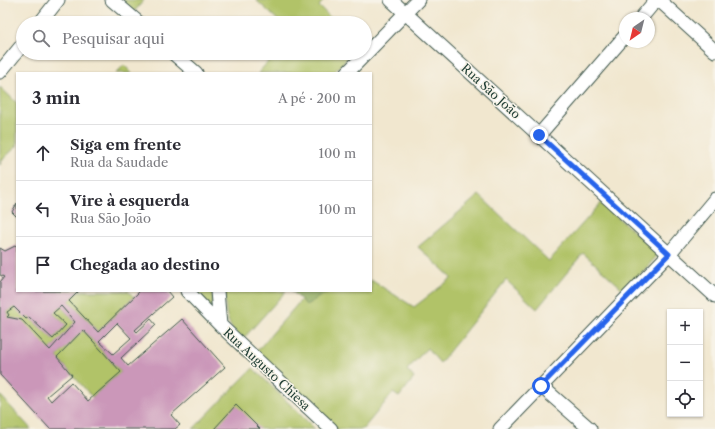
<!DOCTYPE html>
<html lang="pt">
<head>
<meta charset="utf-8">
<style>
  :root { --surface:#fff; --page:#f7f7f7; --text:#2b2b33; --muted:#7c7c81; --line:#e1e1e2 }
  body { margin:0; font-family:"Libre Caslon Text",serif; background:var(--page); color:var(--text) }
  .controls { position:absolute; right:12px; bottom:12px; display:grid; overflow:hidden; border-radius:0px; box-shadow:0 1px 3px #0004 }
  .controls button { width:36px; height:36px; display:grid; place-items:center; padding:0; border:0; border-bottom:1px solid var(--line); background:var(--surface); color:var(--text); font:20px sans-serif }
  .compass { position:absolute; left:619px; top:12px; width:36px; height:36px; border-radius:50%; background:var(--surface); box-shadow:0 1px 3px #0004; rotate:215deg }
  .stop { position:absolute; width:12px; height:12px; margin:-9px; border:3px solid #2563eb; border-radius:50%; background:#fff }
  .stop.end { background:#2563eb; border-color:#fff; box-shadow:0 1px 4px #0008 }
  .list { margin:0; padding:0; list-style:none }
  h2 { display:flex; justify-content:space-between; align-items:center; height:52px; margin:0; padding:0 16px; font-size:17px }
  h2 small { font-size:13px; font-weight:400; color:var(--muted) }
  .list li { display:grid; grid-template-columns:26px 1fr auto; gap:12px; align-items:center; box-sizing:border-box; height:56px; padding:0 16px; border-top:1px solid var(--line) }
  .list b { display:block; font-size:15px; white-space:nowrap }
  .list p { margin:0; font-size:13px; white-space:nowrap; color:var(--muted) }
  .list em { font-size:13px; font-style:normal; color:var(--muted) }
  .icon { flex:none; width:22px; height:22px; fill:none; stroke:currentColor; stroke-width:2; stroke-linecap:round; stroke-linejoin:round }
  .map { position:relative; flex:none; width:715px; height:429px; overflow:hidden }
  .search { position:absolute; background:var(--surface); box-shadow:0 1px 3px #0004; left:16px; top:16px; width:356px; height:44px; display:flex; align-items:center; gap:10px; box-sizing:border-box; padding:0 14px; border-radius:22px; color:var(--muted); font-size:15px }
  .panel { position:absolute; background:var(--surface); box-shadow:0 1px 3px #0004; left:16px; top:72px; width:356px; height:220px; border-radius:0px }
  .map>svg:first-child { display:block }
  .green { fill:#b1c367; stroke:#68804e }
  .forest { fill:#8ca95c; stroke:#567348 }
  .building { fill:#cb97b9; fill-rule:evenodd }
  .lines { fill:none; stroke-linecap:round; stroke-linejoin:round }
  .street-casing { stroke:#3e564b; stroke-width:15 }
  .street { stroke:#fff; stroke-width:13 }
  .route { stroke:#2563eb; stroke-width:5 }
  .labels { text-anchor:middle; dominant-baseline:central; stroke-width:3; stroke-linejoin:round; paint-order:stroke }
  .street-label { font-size:12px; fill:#1f3d34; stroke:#f7f3e8 }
</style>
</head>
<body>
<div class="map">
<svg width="715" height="429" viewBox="0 0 715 429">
  <rect width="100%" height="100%" fill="#f7f3e8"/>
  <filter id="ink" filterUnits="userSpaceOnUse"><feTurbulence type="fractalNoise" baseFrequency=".025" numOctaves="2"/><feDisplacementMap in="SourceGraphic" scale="8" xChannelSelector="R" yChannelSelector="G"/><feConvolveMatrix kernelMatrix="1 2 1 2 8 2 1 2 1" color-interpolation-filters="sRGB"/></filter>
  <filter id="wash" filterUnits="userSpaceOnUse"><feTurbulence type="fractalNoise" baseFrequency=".012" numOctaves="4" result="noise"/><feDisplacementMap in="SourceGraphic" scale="16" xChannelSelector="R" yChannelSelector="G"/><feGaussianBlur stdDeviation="0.9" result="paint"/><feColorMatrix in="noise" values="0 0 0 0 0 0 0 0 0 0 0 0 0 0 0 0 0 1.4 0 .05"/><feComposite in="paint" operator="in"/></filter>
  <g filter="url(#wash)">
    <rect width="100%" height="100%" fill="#f1e7cf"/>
    <path class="green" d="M121 0H144L134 12Z
      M256 0H324L319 6 336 23H281Z
      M276 53H353L333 73H258Z
      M124 65 132 73H116Z
      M0 87 17 103V146L1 161 0 165Z
      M479 195 549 261 601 203 656 251V257L625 291 583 253 537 309 506 280 440 363 427 348 407 370 414 378 399 397 393 393 363 429H336L256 352 301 300 306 304 329 291H371V280L414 307 452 278 418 247Z
      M79 291H128L134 297 98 332 69 301Z
      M196 291H213L212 309Z
      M225 291H286L242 340C226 325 225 313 225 291Z
      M61 306 75 322 50 350 7 317 9 315 7 312 14 307 29 317 53 339 66 325 53 313Z
      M83 330 121 372 92 397 57 357Z
      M253 368 315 429H193Z
      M0 395 31 429H0Z"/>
    <path class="forest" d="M292 291H329L306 305Z"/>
    <g id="blocks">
      <path class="building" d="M17 203V217L12 212Z
        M17 245V291H79L69 301 98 332 140 291H167L172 297 135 330 137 332 151 319 156 325 121 358 128 366 182 319 225 367 171 415 180 425 175 429H50L0 375V282L4 277 0 275V248L5 251ZM61 306 75 322 50 350 22 320 7 317 9 315 7 312 14 307 26 319 29 317 53 339 66 325 53 313ZM117 323 131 338 113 354 99 341ZM83 330 121 372 88 401 71 382 51 401 47 396 72 375 57 357Z
        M236 405 260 429H214Z"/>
    </g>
  </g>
  <g filter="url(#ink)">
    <use href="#blocks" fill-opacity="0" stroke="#3e564b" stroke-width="1"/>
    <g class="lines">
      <defs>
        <path id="street" d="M112 0 139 23
          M391 0 715 296
          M659 0 715 51
          M641 18 656 0
          M40 23 58 0
          M173 53 196 73
          M0 72 23 44
          M347 73 418 0
          M539 135 625 36
          M187 291 220 325 331 429
          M217 291 220 325
          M541 386 590 429
          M500 429 669 254 715 199"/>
      </defs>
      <use href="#street" class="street-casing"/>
      <use href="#street" class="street"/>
    </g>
  </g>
  <g class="lines" filter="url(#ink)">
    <path class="route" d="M539 135 669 254 541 386"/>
  </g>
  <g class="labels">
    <g class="street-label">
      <text transform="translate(491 91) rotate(42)">Rua São João</text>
      <text transform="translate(267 369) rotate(43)">Rua Augusto Chiesa</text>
    </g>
  </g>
</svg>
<div class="controls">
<button>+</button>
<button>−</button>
<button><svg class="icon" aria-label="locate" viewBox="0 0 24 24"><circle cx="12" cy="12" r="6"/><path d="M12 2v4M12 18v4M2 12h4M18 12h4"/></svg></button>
</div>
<svg class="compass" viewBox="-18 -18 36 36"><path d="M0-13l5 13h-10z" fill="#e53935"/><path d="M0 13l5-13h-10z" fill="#7c7c81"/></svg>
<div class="stop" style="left:541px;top:386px"></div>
<div class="stop end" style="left:539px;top:135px"></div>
<div class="search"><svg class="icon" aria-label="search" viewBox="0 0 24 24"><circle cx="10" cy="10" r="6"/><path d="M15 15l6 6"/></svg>Pesquisar aqui</div>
<section class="panel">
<h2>3 min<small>A pé · 200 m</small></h2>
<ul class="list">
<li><svg class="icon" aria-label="ahead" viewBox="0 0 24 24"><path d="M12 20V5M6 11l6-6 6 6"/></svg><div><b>Siga em frente</b><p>Rua da Saudade</p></div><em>100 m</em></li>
<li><svg class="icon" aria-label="left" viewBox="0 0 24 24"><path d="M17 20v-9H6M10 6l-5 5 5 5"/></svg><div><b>Vire à esquerda</b><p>Rua São João</p></div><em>100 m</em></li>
<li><svg class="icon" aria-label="arrive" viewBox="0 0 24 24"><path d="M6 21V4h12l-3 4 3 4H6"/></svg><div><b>Chegada ao destino</b></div></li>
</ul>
</section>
</div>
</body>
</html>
